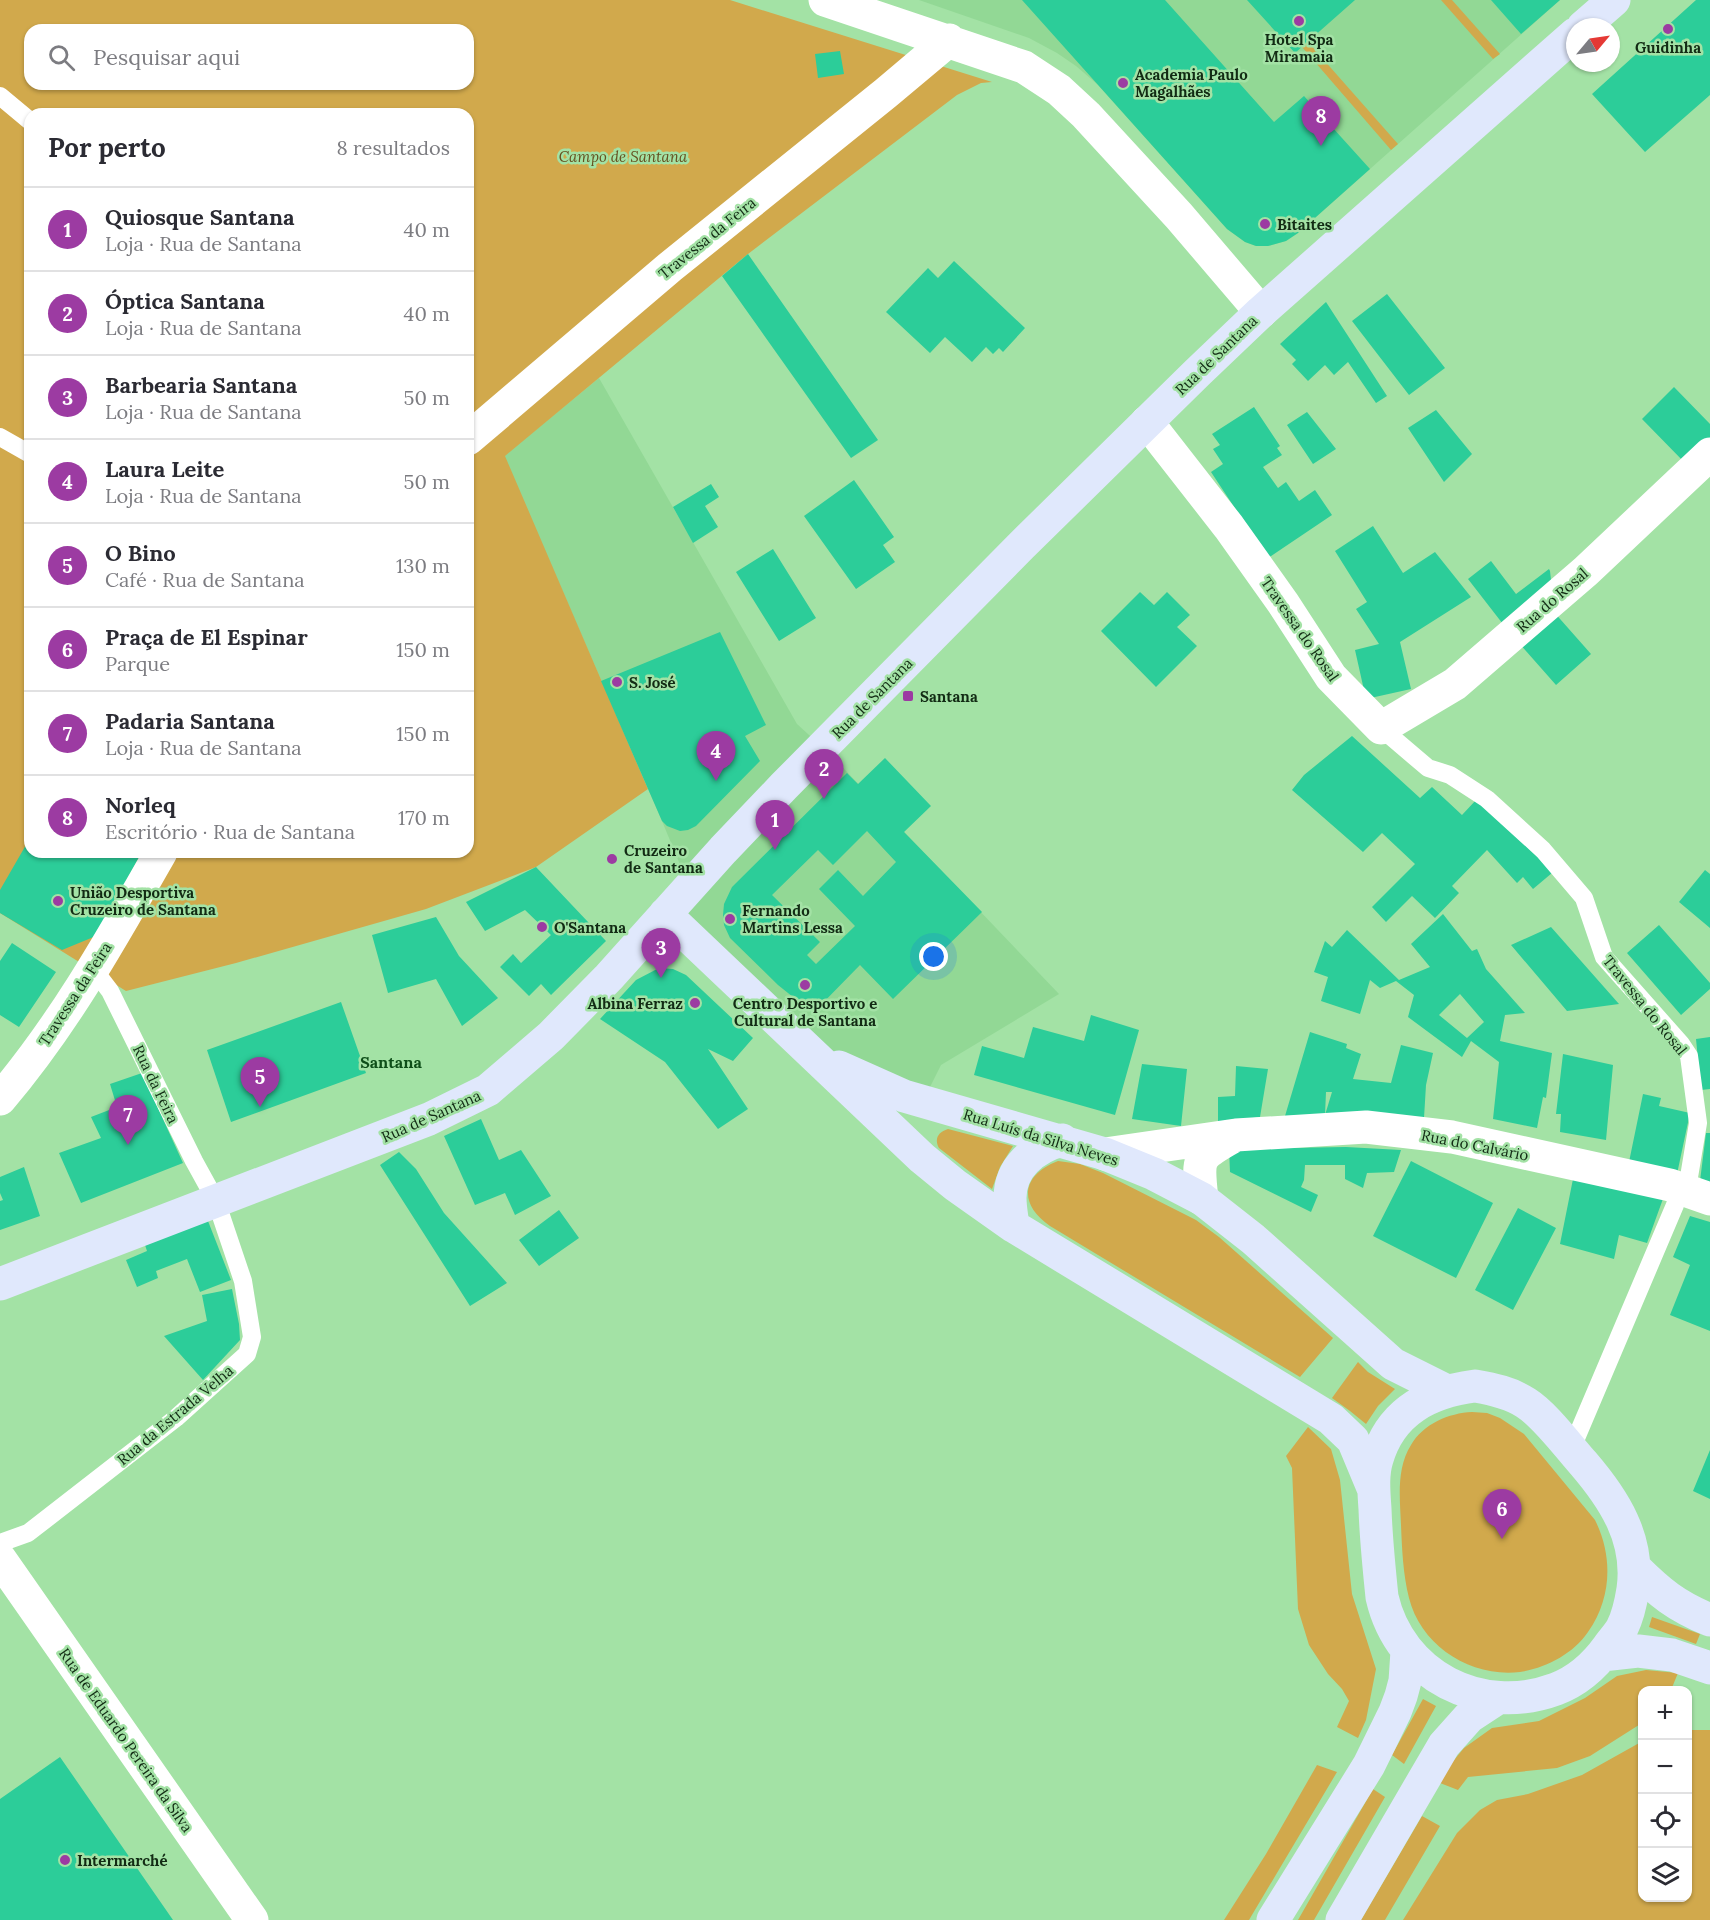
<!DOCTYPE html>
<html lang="pt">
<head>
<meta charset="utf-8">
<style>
  :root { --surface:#fff; --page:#f2f2f3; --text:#2b2b33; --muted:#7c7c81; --line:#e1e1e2; --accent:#9c3ba2 }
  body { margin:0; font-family:Lora,serif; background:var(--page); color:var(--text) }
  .controls { position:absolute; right:18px; bottom:18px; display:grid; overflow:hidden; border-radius:12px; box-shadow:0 2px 4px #0004 }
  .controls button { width:54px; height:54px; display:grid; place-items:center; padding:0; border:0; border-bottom:2px solid var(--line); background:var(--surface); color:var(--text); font:30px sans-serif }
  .compass { position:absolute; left:1566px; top:18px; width:54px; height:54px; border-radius:50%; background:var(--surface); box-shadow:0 2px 4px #0004; rotate:61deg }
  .you { position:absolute; left:934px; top:957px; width:21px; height:21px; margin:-15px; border:4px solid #fff; border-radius:50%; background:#1a73e8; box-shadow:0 0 0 9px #1a73e833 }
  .badge { display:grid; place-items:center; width:39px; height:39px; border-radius:50%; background:var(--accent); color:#fff; font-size:20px; font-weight:700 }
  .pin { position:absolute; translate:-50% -50px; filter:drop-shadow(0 2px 3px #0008) }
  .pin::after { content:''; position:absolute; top:32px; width:21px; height:18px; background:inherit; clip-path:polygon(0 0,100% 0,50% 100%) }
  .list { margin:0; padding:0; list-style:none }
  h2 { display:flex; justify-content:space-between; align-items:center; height:78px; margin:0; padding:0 24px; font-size:26px }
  h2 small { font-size:20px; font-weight:400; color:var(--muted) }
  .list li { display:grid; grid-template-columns:39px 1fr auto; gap:18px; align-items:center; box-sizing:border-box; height:84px; padding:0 24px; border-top:2px solid var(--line) }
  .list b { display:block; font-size:22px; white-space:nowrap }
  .list p { margin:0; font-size:20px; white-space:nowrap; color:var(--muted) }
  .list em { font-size:20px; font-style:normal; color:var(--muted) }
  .icon { flex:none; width:33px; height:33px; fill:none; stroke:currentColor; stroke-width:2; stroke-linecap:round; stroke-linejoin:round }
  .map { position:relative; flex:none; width:1710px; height:1920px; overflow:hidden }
  .search { position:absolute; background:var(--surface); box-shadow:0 2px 4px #0004; left:24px; top:24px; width:450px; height:66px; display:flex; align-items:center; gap:15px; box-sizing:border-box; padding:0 21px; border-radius:18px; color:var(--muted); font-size:22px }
  .panel { position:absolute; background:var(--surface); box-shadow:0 2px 4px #0004; left:24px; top:108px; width:450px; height:750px; border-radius:18px }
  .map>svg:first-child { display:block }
  .built { fill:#92d895 }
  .green { fill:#d1a94c; fill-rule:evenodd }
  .building { fill:#2ccd99; fill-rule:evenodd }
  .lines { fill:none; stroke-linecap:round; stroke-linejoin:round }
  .lane { stroke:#fff; stroke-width:18 }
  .street { stroke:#fff; stroke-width:33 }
  .secondary { stroke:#e0e8fc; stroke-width:33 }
  .poi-dot { fill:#9c3ba2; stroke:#a3e2a5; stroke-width:2 }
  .labels { text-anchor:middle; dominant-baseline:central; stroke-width:5; stroke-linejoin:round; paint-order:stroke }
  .poi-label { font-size:15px; font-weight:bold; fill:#122b14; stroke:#a3e2a5; text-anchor:start }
  .park-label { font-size:15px; font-style:italic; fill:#655020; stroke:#a3e2a5 }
  .street-label { font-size:15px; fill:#122b14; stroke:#a3e2a5 }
  .neighbourhood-label { font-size:16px; font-weight:bold; fill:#0e4e19; stroke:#a3e2a5 }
</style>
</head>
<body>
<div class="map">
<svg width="1710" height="1920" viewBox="0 0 1710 1920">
  <rect width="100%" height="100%" fill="#a3e2a5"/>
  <path class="built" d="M919 0H1560L1298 233 1286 241 1268 246H1256L1245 242 1227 229 1098 85 1076 66 1057 53 1029 38Z
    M599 378 797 724 820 745 688 884 662 821 504 456Z
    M826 750 1059 994 941 1065 925 1097 836 1061 669 914Z"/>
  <path class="green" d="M0 0H730L992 82 981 83 957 95 748 254 505 456 648 789 536 867 426 909 236 963 126 991 0 913ZM30 30H468V84H30ZM30 114H468V852H30Z
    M1441 0H1452L1500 54 1493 59Z
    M1308 42 1398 144 1391 150 1302 47Z
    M948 1129 1013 1146 1000 1167 992 1189 939 1148C934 1139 938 1132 948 1129Z
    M1058 1161 1080 1164 1103 1173 1196 1220 1219 1237 1333 1338 1300 1377 1050 1226C1018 1204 1021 1175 1058 1161Z
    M1358 1362 1368 1372 1395 1389 1378 1406 1366 1424 1350 1411 1332 1398Z
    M1472 1412 1487 1413 1500 1418 1524 1434 1595 1520C1613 1556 1612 1598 1588 1632 1573 1654 1546 1668 1520 1672 1471 1678 1421 1646 1409 1598 1403 1574 1402 1549 1401 1525 1400 1499 1396 1469 1411 1445 1423 1424 1449 1413 1472 1412Z
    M1308 1427 1331 1449 1340 1480 1352 1594 1376 1669 1366 1720 1358 1738 1337 1727 1349 1701 1342 1689 1328 1674 1309 1645 1298 1609 1292 1468 1286 1456Z
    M1652 1617 1700 1634 1696 1644 1649 1627Z
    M1646 1670 1678 1673 1671 1690H1642V1723L1590 1756 1557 1768 1468 1777 1458 1790 1440 1783 1445 1771 1464 1748 1492 1728 1539 1721 1585 1698 1617 1676Z
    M1423 1699 1436 1706 1404 1764 1392 1755Z
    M1688 1730H1710V1920H1403L1457 1833 1480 1810 1497 1800 1528 1794 1582 1775 1641 1742H1642V1898H1688Z
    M1317 1765 1337 1772 1249 1920H1224L1266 1854Z
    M1373 1789 1385 1797 1314 1920H1298Z
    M1422 1816 1440 1826 1385 1920H1361Z"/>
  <path class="building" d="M1022 0H1165L1274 122 1304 96 1370 169 1298 233 1286 241 1268 246H1256L1245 242 1227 229Z
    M1247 0H1355L1295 53Z
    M1491 0H1560L1521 34Z
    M1696 0H1710V95L1645 152 1592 94Z
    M840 51 844 74 818 78 815 54Z
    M748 254 878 440 851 458 722 276Z
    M954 261 1025 328 1003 352 999 348 993 354 986 347 972 362 945 337 930 353 886 312 928 268 938 278Z
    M1387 294 1445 368 1409 395 1352 321Z
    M1326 302 1387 396 1376 403 1348 362 1334 375 1325 365 1308 381 1292 364 1296 360 1280 344Z
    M1674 387 1710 424V440L1686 464 1642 419Z
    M1254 407 1280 446 1277 448 1282 455 1263 467 1278 488 1286 482 1299 501 1315 490 1332 515 1268 558 1211 472 1223 464 1213 449 1220 445 1212 434Z
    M1436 410 1472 454 1444 482 1408 428Z
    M1307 412 1336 449 1313 464 1287 425Z
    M854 480 894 537 883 545 895 562 856 589 804 516Z
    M711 484 719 497 705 506 718 527 693 543 673 507Z
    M1373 526 1403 573 1435 552 1471 597 1400 642 1411 689 1366 699 1355 650 1379 644 1356 609 1367 602 1335 551Z
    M773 549 816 618 779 641 736 572Z
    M1491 561 1516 594 1549 569 1550 571 1552 589 1506 628 1468 579Z
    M1140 592 1154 605 1167 592 1190 615 1177 627 1197 646 1156 687 1101 631Z
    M1553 611 1591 654 1556 685 1518 642Z
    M720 632 766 725 745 736 760 761 696 826 688 830 680 831 667 826 662 821 601 681Z
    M1352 736 1420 798 1432 787 1462 815 1476 800 1542 861 1552 873 1533 889 1523 877 1517 883 1487 850 1452 886 1459 893 1435 918 1412 896 1386 922 1372 907 1415 864 1382 833 1363 852 1292 790 1304 775Z
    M885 758 931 806 904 832 982 912 893 999 860 965 813 1013 778 985 730 938 724 925 723 915 724 904 732 887 847 773 858 784ZM867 831 896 862 863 896 838 870 819 889 855 926 816 964 807 955 820 942 772 895 818 850 833 865Z
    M30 838V852H142L96 936 62 950 0 913V890Z
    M536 867 606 941 551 995 541 984 529 996 500 967 513 954 521 963 551 935 525 910 485 931 466 902Z
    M1705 870 1710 874V928L1679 902Z
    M1443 914 1472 951 1477 949 1486 969 1525 1013 1505 1015 1500 1041 1552 1053 1546 1098 1543 1097 1537 1128 1493 1119 1499 1062 1471 1041 1462 1057 1408 1017 1414 995 1396 981 1380 988 1370 980 1360 1014 1321 1001 1328 977 1314 972 1325 941 1332 947 1347 930 1399 980 1430 967 1411 944ZM1460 994 1484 1022 1467 1038 1439 1015Z
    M436 917 459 956 498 998 462 1026 436 979 388 993 372 935Z
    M1659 925 1710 983V989L1681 1015 1627 953Z
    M1551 927 1619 1004 1567 1011 1511 945Z
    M12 943 56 972 19 1027 0 1015V961Z
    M659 968 673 969 686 975 753 1038 733 1061 708 1049 748 1109 718 1129 665 1062 600 1019 636 980Z
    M341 1002 366 1073 231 1122 207 1050Z
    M1091 1015 1139 1030 1115 1115 974 1075 982 1046 1024 1058 1033 1027 1084 1041Z
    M1310 1032 1347 1044 1346 1048 1361 1054 1353 1079 1391 1083 1401 1045 1433 1053 1426 1085 1424 1118 1325 1115 1332 1092H1326L1325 1115 1285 1116Z
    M1710 1037V1089L1701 1090 1696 1039Z
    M1563 1054 1613 1065 1606 1140 1560 1132 1561 1114H1556Z
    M1142 1064 1187 1069 1181 1126 1132 1119Z
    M1236 1066 1268 1069 1260 1117 1218 1123V1097L1235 1096Z
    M142 1073 183 1163 81 1203 59 1153 101 1138 91 1117 117 1107 110 1084Z
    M1643 1094 1661 1098 1659 1106 1690 1113 1677 1174 1629 1162Z
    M481 1119 499 1160 521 1150 551 1196 515 1215 505 1193 475 1205 444 1136Z
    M1706 1133H1710V1183L1700 1181Z
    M1346 1147 1401 1150 1394 1172 1367 1173 1363 1188 1345 1179V1165H1305L1304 1180 1301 1187 1318 1195 1311 1212 1230 1172 1229 1149Z
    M399 1152 416 1169 444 1213 507 1283 470 1306 380 1165Z
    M1411 1161 1493 1203 1456 1278 1373 1236Z
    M24 1167 40 1216 0 1230V1201L3 1200 0 1193V1177Z
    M1573 1179 1664 1196 1647 1243 1619 1235 1614 1259 1560 1244Z
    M1518 1208 1556 1228 1513 1310 1475 1290Z
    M559 1210 579 1238 539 1266 519 1240Z
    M1690 1216 1710 1222V1331L1670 1315 1690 1265 1673 1257Z
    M208 1221 231 1280 200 1292 187 1259 156 1271 158 1278 137 1287 126 1260 147 1251 145 1245Z
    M232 1289 239 1324 240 1340 203 1380 164 1336 207 1321 202 1295Z
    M1710 1450V1499L1693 1491Z
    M60 1757 173 1920H0V1799Z"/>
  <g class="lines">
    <path class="lane" d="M0 96 30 121
      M0 437 30 454
      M1381 728 1428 768 1450 775 1487 799 1543 850 1584 898 1604 957 1681 1044 1689 1056 1698 1123 1689 1177 1682 1189
      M1571 1450 1675 1205
      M0 1543 28 1533 176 1418 247 1354 252 1337 243 1281 216 1201 194 1161 110 991 94 970"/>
    <path class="street" d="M825 0 1024 67 1059 90 1086 115 1179 216 1261 312
      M1147 422 1229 527 1283 603 1331 677 1381 728 1455 684 1586 571 1710 454
      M468 439 670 267 886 93 949 40
      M0 1099C64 1024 112 938 161 852
      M1105 1154 1236 1135 1366 1127 1452 1137 1670 1185 1710 1199
      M1202 1199C1197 1156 1197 1157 1234 1136
      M0 1559 252 1920"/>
    <path class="secondary" d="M1583 27 1614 0
      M665 914 922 1158 955 1185 1013 1226 1331 1419 1353 1440 1373 1488
      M839 1067 904 1096 1105 1154 1154 1174 1202 1199 1253 1239 1393 1364 1447 1391
      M1013 1226C1012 1217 1010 1208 1010 1198 1010 1167 1034 1148 1062 1140
      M0 1284 429 1119 488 1090 551 1036 609 977 723 850 784 786 1021 546 1197 373 1261 312 1575 34
      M1475 1386C1493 1389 1511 1393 1526 1403 1545 1415 1567 1445 1583 1463 1614 1499 1640 1539 1633 1589 1631 1602 1628 1616 1622 1628 1618 1635 1612 1641 1608 1647 1595 1665 1577 1681 1556 1689 1481 1717 1400 1676 1382 1597 1379 1568 1376 1539 1375 1509 1374 1493 1372 1475 1377 1459 1391 1411 1429 1392 1475 1386Z
      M1634 1567C1660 1593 1676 1606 1710 1620
      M1602 1655 1638 1651 1672 1655 1710 1668
      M1273 1920 1369 1765 1395 1712 1401 1696 1405 1681 1407 1651
      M1342 1920 1444 1745 1469 1717 1498 1698"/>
  </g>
  <g class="poi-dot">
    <circle cx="1299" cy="21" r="6"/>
    <circle cx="1668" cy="29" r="6"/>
    <circle cx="1123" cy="83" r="6"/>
    <circle cx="1265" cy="224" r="6"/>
    <circle cx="617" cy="682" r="6"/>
    <rect x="902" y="690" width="12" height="12" rx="3"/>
    <circle cx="612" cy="859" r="6"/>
    <circle cx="58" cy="901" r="6"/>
    <circle cx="730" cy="919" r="6"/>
    <circle cx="542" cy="927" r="6"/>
    <circle cx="805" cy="985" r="6"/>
    <circle cx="695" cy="1003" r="6"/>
    <circle cx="65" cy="1860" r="6"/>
  </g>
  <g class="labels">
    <g class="poi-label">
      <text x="1299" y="39" text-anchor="middle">Hotel Spa<tspan x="1299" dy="17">Miramaia</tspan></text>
      <text x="1668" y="47" text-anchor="middle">Guidinha</text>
      <text x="1135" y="74">Academia Paulo<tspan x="1135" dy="17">Magalhães</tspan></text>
      <text x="1277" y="224">Bitaites</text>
      <text x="629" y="682">S. José</text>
      <text x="920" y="696">Santana</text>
      <text x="624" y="850">Cruzeiro<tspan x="624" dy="17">de Santana</tspan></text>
      <text x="70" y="892">União Desportiva<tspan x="70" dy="17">Cruzeiro de Santana</tspan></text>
      <text x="742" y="910">Fernando<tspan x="742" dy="17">Martins Lessa</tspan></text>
      <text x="554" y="927">O'Santana</text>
      <text x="683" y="1003" text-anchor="end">Albina Ferraz</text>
      <text x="805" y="1003" text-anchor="middle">Centro Desportivo e<tspan x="805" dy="17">Cultural de Santana</tspan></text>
      <text x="77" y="1860">Intermarché</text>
    </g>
    <g class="park-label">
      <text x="623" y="156">Campo de Santana</text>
    </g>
    <g class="street-label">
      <text transform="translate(707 238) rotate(-39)">Travessa da Feira</text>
      <text transform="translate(1216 355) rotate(-44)">Rua de Santana</text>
      <text transform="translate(1552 600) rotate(-41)">Rua do Rosal</text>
      <text transform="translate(1300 629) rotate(55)">Travessa do Rosal</text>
      <text transform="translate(872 698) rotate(-45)">Rua de Santana</text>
      <text transform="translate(75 994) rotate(-57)">Travessa da Feira</text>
      <text transform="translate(1645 1005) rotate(51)">Travessa do Rosal</text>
      <text transform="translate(156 1084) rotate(64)">Rua da Feira</text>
      <text transform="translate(431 1116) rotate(-24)">Rua de Santana</text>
      <text transform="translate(1041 1137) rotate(17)">Rua Luís da Silva Neves</text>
      <text transform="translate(1475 1145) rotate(11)">Rua do Calvário</text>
      <text transform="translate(175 1415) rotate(-40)">Rua da Estrada Velha</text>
      <text transform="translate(126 1740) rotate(55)">Rua de Eduardo Pereira da Silva</text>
    </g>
    <g class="neighbourhood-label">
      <text x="391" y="1062">Santana</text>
    </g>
  </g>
</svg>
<div class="controls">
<button>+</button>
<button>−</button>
<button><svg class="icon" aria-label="locate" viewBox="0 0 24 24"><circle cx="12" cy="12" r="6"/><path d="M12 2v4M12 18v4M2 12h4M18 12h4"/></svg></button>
<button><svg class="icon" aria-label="layers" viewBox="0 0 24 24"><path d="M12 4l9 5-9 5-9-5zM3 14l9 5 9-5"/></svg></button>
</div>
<svg class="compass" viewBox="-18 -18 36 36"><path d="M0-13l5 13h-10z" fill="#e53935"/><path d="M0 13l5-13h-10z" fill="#7c7c81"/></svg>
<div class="you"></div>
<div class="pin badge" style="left:775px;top:850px">1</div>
<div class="pin badge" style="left:824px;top:799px">2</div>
<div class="pin badge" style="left:661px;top:978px">3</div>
<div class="pin badge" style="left:716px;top:781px">4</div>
<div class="pin badge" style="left:260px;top:1107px">5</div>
<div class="pin badge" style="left:1502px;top:1539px">6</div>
<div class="pin badge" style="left:128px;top:1145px">7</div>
<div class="pin badge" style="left:1321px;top:146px">8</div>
<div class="search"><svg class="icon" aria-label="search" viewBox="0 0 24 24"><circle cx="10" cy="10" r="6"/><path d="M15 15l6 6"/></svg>Pesquisar aqui</div>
<section class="panel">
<h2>Por perto<small>8 resultados</small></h2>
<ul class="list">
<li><span class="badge">1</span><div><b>Quiosque Santana</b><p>Loja · Rua de Santana</p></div><em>40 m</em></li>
<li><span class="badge">2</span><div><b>Óptica Santana</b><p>Loja · Rua de Santana</p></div><em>40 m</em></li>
<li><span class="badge">3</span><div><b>Barbearia Santana</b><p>Loja · Rua de Santana</p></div><em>50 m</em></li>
<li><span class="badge">4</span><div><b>Laura Leite</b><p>Loja · Rua de Santana</p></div><em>50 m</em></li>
<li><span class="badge">5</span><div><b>O Bino</b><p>Café · Rua de Santana</p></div><em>130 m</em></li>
<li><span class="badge">6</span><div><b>Praça de El Espinar</b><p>Parque</p></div><em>150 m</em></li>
<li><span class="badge">7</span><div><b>Padaria Santana</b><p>Loja · Rua de Santana</p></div><em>150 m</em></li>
<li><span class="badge">8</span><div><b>Norleq</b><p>Escritório · Rua de Santana</p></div><em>170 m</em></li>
</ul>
</section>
</div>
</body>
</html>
